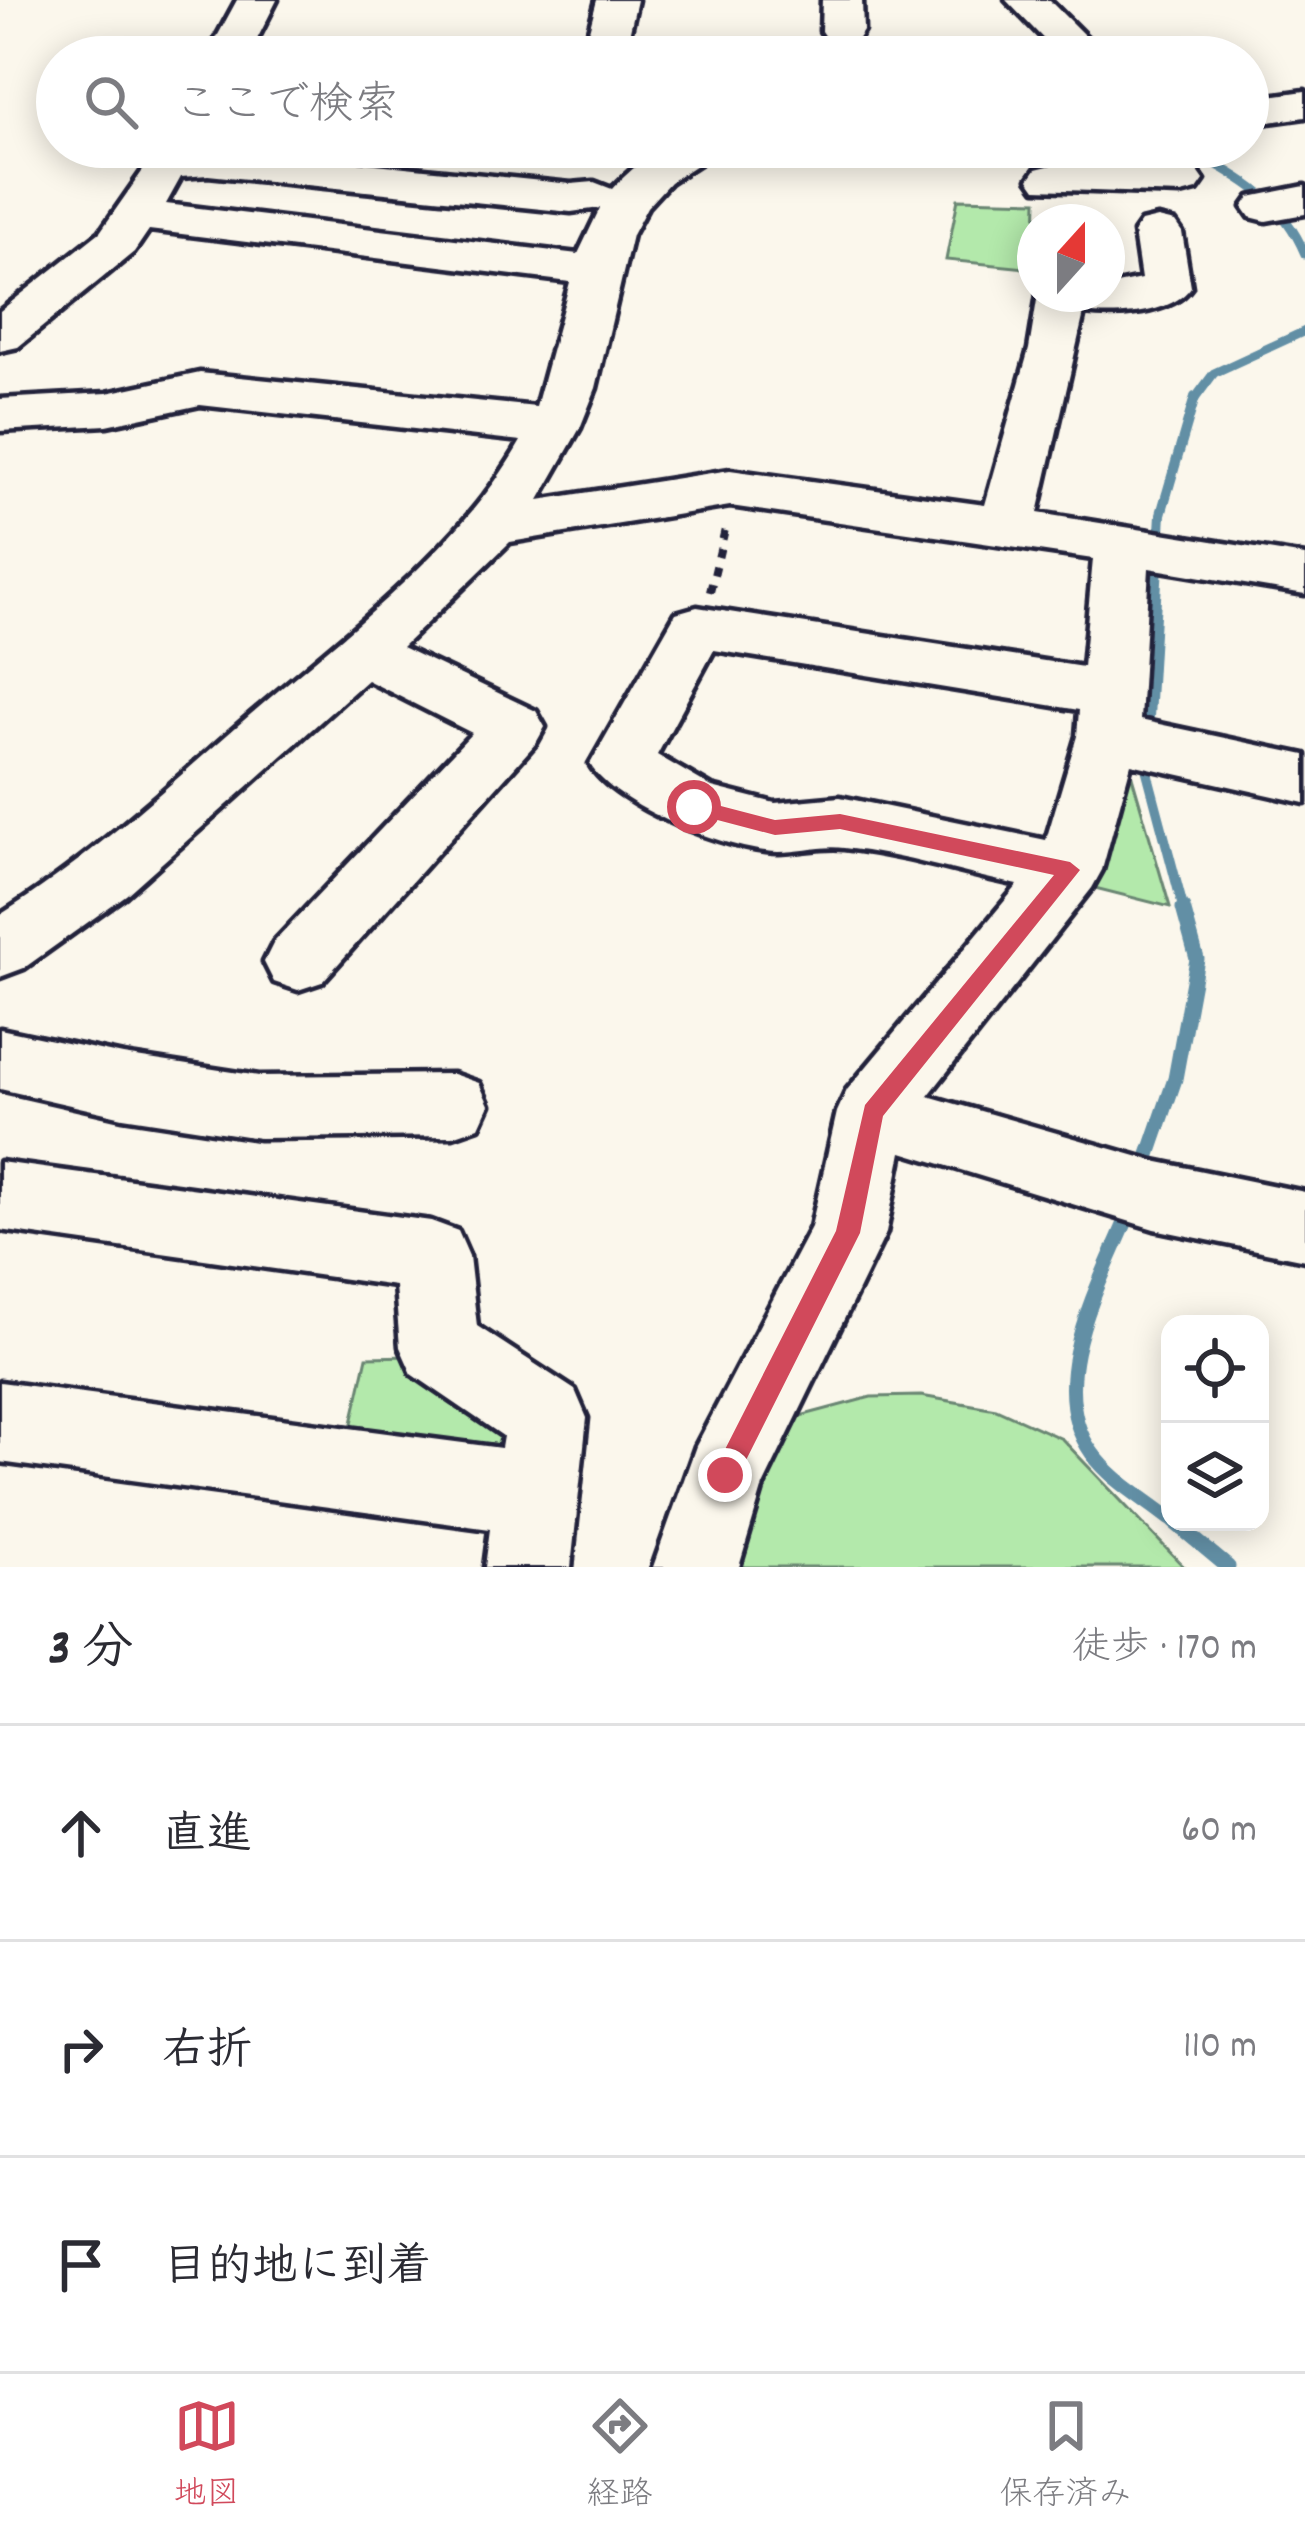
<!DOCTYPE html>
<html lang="ja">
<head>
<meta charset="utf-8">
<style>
  :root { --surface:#fff; --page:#f7f7f7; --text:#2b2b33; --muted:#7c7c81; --line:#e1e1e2; --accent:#d1495b }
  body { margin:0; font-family:Dekko,"Klee One",sans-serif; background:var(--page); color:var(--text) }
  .controls { position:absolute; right:36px; bottom:36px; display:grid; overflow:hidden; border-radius:24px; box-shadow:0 6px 30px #0003 }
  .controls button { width:108px; height:108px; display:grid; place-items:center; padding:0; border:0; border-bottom:3px solid var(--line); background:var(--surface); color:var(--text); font:60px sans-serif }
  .compass { position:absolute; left:1017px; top:204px; width:108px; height:108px; border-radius:50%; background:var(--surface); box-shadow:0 6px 30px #0003; rotate:21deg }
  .stop { position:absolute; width:36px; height:36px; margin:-27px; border:9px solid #d1495b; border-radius:50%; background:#fff }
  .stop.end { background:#d1495b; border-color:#fff; box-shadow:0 3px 12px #0008 }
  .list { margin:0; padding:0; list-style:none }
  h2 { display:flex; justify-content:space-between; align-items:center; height:156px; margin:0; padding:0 48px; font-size:51px }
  h2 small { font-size:39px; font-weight:400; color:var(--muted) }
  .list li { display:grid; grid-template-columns:78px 1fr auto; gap:36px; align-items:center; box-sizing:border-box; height:216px; padding:0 48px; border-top:3px solid var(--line) }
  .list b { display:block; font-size:45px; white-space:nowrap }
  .list em { font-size:39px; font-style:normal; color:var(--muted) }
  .icon { flex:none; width:66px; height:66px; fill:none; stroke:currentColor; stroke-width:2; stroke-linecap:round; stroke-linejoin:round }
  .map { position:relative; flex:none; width:1305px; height:1567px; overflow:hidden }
  .search { position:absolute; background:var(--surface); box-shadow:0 6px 30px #0003; left:36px; right:36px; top:36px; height:132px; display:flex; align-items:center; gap:30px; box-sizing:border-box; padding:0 42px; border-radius:66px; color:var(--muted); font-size:45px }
  .sheet { height:804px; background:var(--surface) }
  nav { display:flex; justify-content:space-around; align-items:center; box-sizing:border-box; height:168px; border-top:3px solid var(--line); background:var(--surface); font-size:33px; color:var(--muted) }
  nav a { display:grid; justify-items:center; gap:6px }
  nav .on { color:var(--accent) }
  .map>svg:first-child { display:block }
  .green { fill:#b3e9ab; stroke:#6a8673; stroke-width:3 }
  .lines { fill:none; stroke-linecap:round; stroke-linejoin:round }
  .stream-far2 { stroke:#628fa5; stroke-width:9 }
  .stream-far1 { stroke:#628fa5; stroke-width:10 }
  .stream { stroke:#628fa5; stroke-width:15 }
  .minor-casing { stroke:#22223b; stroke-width:9 }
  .path { stroke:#22223b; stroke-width:8; stroke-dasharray:9 9; stroke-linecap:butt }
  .minor { fill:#fbf7ec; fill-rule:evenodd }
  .route { fill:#d1495b }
</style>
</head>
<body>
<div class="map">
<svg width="1305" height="1567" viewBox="0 0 1305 1567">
  <rect width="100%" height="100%" fill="#fbf7ec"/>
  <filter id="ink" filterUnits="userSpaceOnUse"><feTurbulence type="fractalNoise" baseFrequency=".00833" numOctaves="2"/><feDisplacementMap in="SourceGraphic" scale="24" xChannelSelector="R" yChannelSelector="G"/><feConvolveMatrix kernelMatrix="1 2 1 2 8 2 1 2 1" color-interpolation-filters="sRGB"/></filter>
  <g filter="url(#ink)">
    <path class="green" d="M958 199 1037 201 1035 269 946 260Z
      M1124 749 1170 907 1075 883Z
      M413 1356 518 1437 510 1474 345 1454 367 1357Z
      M921 1396 996 1409 1062 1439 1184 1567H724L789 1419 871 1397Z"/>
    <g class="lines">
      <path class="stream-far2" d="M1184 147C1237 176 1281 196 1305 254
        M1194 400 1214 373 1305 331"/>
      <path class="stream-far1" d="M1148 734 1161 514 1195 397
        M1147 754 1146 768 1184 911"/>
      <path class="stream" d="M1142 1175 1175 1079 1197 959 1183 908
        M1132 1206C1105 1276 1040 1381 1092 1453 1111 1480 1144 1498 1170 1519
        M1174 1522 1228 1567"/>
      <defs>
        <path id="minor" d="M237 0H277L248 57H206Z
          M597 0H637L624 57H582Z
          M822 0H862L863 31 857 40 842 43 827 40 821 31Z
          M1006 0H1049L1106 57H1061Z
          M1305 91V117L1248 125V99Z
          M208 147 571 184 594 182 612 189C651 149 662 147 716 147L710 156 670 182 647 207 632 235 596 388 580 428 539 500 730 470 985 505 1029 349 1038 294H1107V286L1141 279 1134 232 1141 222 1158 218 1175 222 1182 232 1191 287C1172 315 1115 317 1084 313L1038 513 1305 556V594L1149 568 1140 720 1305 755V803L1131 764 1102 870 1092 888 928 1096 1154 1161 1305 1192V1260L1154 1229 902 1152 886 1233 763 1486 739 1567H653L696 1446 811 1227 837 1112 847 1090 1018 885C961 873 903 855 844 848 823 845 801 852 779 852 731 852 613 806 590 764L676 613 697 607 1083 667 1093 559 730 506 510 542 402 647 536 711 545 727 536 743 322 982 298 990 274 982 264 962 274 942 472 733 367 680 126 895 24 968 0 977V915C91 858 170 784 251 714 345 633 460 549 521 441L200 405 107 425 0 431V399L107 393 200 373 536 407 570 282 149 230 134 252 18 347 0 351V311L100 232 144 169 150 168 147 164 154 154ZM208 175 571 212 600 208 578 254 166 204 181 177ZM714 650 1079 710 1077 736 1046 840 840 797 775 803 712 787 657 755Z
          M1052 165 1181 166 1197 170 1204 180 1197 190 1181 194 1036 189 1029 179 1036 169Z
          M1305 186V214L1266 221 1250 217 1243 207 1250 197Z
          M0 1029 123 1055 259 1076 453 1074 479 1083 489 1105 479 1127 453 1136 259 1138 123 1117 0 1089Z
          M0 1162 431 1221 458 1231 469 1256 477 1326 575 1390 587 1418 571 1567H485L490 1529 0 1462V1382L501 1448 503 1436 412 1374 400 1347 395 1286 0 1230Z"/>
      </defs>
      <use href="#minor" class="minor-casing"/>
      <path class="path" d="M710 592 726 525"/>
      <use href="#minor" class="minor"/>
    </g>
  </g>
  <path class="route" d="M694 799 775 820 840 814 1070 862 1080 870 883 1116 860 1233 734 1484 725 1488 716 1484 712 1475 836 1231 865 1105 1054 875 840 829 775 835 687 812V802Z"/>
</svg>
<div class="controls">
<button><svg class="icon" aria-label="locate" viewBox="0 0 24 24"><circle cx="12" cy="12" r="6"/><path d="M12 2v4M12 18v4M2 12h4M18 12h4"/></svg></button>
<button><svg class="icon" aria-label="layers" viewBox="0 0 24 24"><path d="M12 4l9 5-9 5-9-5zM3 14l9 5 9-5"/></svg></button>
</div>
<svg class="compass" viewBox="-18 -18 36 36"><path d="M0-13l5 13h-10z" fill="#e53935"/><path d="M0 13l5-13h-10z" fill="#7c7c81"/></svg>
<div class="stop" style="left:694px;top:807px"></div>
<div class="stop end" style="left:725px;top:1475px"></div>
<div class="search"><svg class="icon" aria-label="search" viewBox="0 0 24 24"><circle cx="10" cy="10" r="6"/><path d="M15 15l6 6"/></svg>ここで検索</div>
</div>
<section class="sheet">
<h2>3 分<small>徒歩 · 170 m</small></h2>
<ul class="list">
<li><svg class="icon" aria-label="ahead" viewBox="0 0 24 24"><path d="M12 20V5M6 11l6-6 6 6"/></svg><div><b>直進</b></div><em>60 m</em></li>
<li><svg class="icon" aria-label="right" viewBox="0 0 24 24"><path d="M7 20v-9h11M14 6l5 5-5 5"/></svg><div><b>右折</b></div><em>110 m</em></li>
<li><svg class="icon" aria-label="arrive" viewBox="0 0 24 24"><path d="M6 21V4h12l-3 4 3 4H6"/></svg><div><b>目的地に到着</b></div></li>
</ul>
</section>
<nav>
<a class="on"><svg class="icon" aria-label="map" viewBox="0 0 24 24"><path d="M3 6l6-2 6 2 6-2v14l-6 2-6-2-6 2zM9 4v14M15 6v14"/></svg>地図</a>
<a><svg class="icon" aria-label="directions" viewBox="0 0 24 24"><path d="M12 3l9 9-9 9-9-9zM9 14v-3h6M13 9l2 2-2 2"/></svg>経路</a>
<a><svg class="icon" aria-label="saved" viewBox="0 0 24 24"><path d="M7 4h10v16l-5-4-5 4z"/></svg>保存済み</a>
</nav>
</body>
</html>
